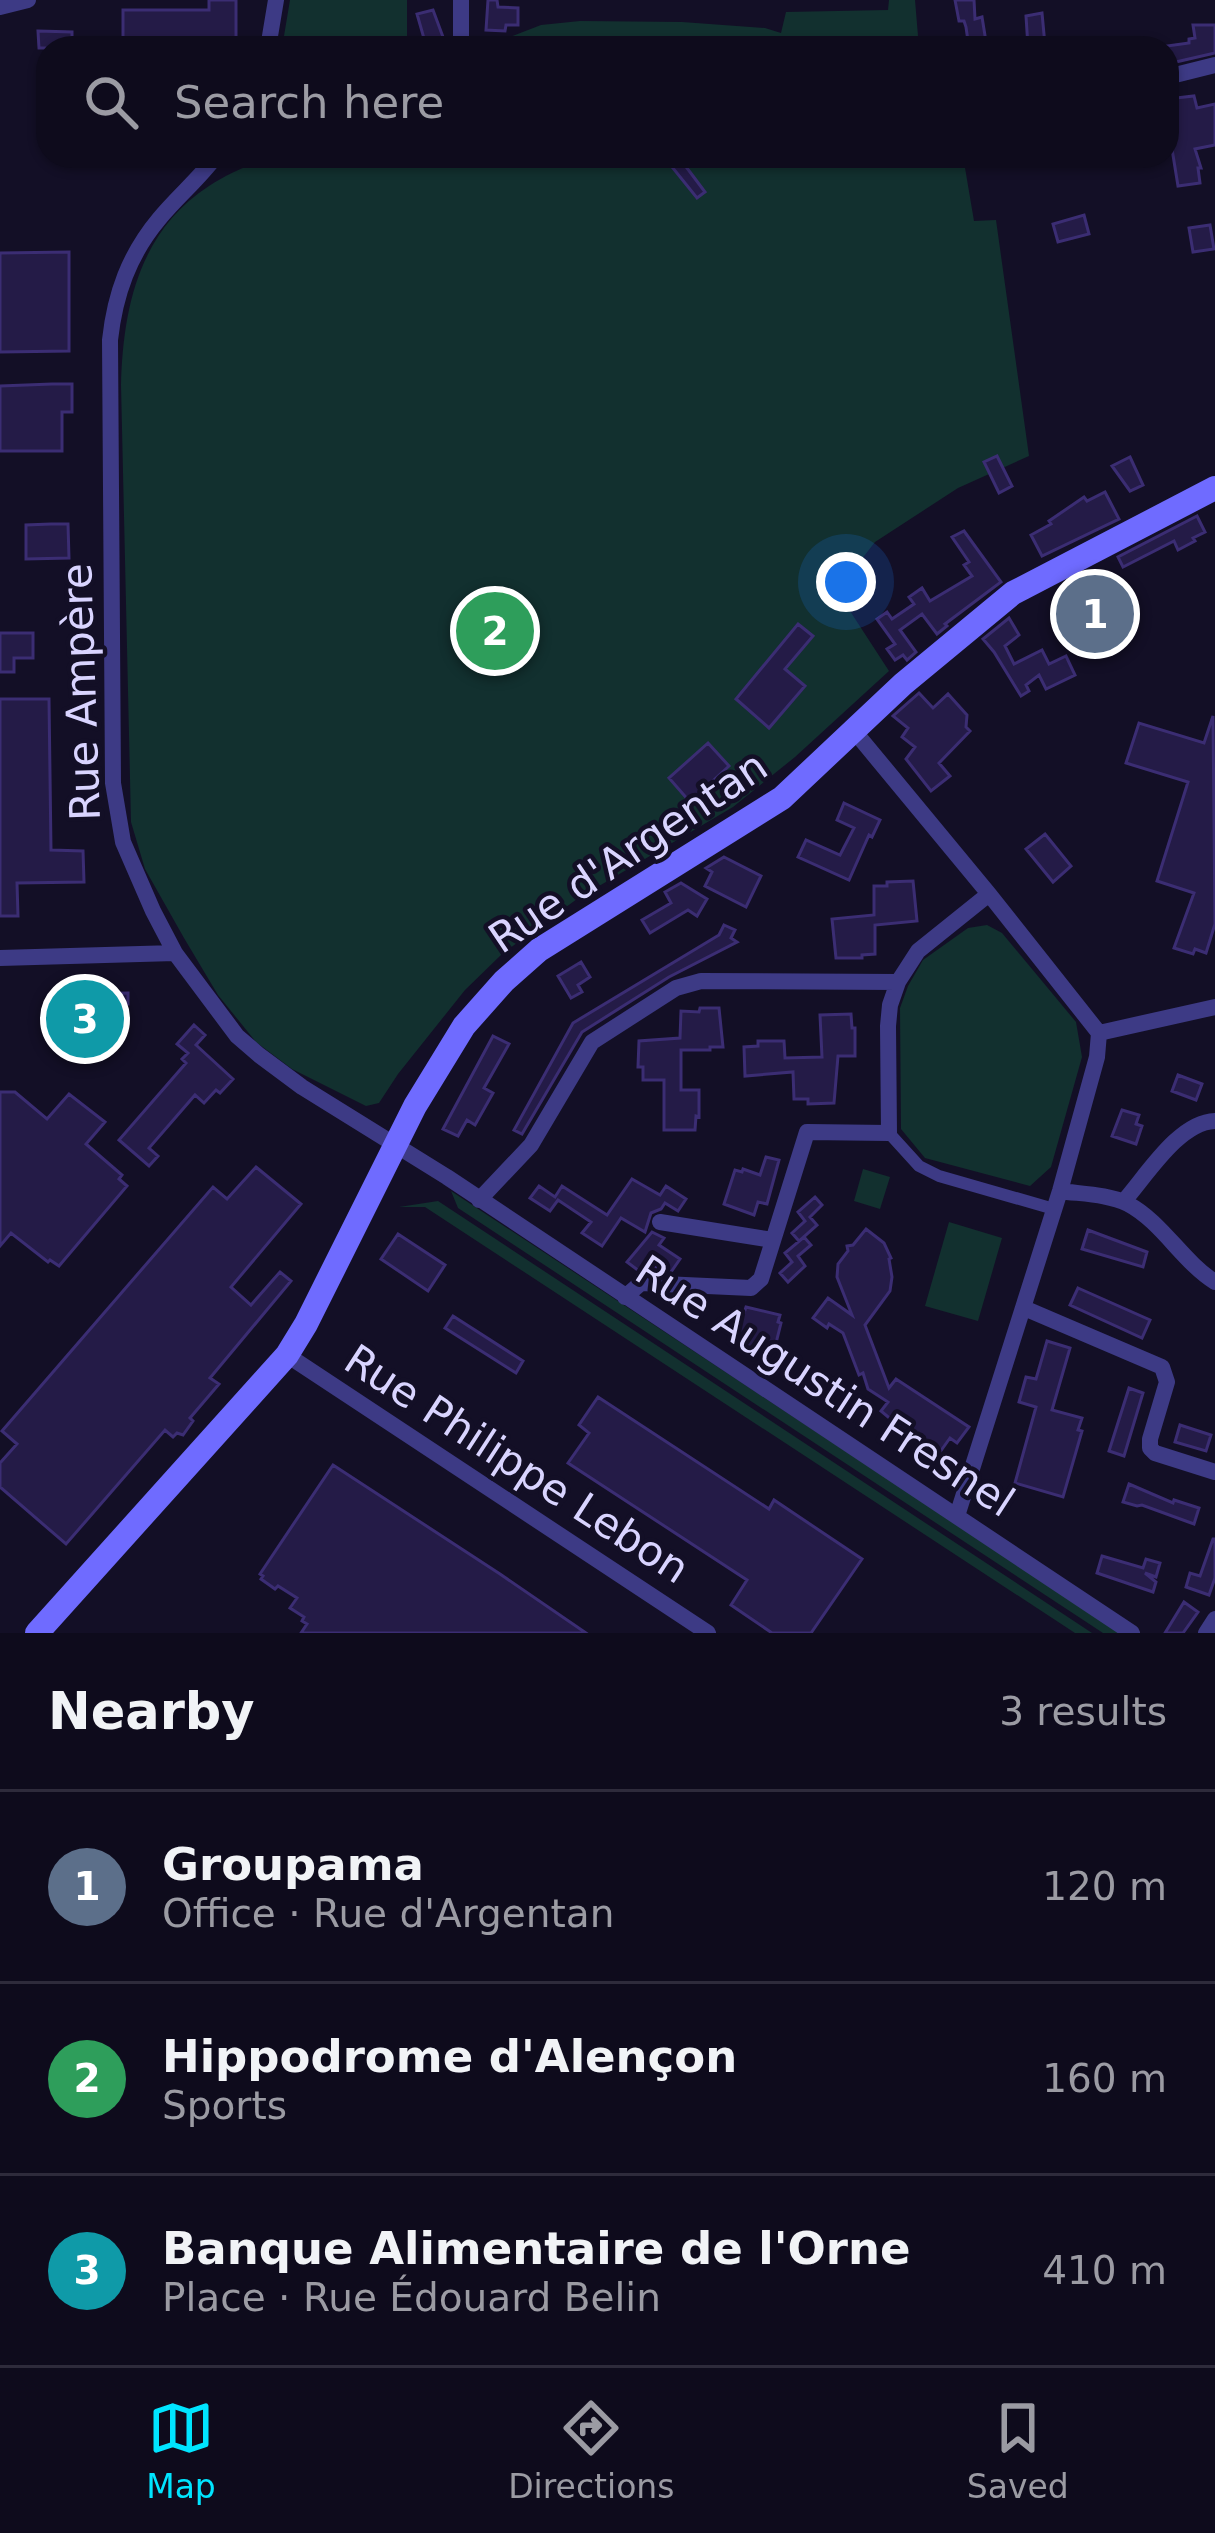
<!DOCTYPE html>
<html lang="en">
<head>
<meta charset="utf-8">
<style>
  :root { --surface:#0e0b1c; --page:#1c1929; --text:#f1f3f6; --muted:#9b9ba3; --line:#2e2b3b; --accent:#00e5ff }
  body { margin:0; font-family:"DejaVu Sans",sans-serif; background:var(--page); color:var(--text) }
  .you { position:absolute; left:846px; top:582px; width:42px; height:42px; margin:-30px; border:9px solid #fff; border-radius:50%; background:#1a73e8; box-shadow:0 0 0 18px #1a73e833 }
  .badge { display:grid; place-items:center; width:78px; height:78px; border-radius:50%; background:var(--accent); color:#fff; font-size:39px; font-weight:700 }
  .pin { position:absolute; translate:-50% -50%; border:6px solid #fff; box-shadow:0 3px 12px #0006 }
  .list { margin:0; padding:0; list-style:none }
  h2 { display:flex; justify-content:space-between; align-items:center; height:156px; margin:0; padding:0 48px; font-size:51px }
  h2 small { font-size:39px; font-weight:400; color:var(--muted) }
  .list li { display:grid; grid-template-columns:78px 1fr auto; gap:36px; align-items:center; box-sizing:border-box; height:192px; padding:0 48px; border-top:3px solid var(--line) }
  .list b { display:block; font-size:45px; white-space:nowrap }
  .list p { margin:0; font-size:39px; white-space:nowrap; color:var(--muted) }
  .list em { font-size:39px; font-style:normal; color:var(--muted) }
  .icon { flex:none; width:66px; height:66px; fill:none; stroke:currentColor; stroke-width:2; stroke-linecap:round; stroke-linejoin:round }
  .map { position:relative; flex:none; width:1215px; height:1633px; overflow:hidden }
  .search { position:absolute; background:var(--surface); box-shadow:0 3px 9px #0004; left:36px; right:36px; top:36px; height:132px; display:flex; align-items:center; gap:30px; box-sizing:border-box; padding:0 42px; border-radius:36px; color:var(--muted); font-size:45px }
  .sheet { height:732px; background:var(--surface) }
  nav { display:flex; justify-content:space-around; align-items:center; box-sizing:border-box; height:168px; border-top:3px solid var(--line); background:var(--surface); font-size:33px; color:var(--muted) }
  nav a { display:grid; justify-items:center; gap:6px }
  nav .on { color:var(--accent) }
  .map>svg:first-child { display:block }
  .green { fill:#12302f }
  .building { fill:#241b47; stroke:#3b2d73; stroke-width:3 }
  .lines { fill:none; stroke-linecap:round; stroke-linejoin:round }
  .pedestrian { stroke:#3d3a85; stroke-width:12 }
  .minor { stroke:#3d3a85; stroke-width:16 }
  .secondary { stroke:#6f6bff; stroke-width:24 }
  .labels { text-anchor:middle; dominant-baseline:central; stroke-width:9; stroke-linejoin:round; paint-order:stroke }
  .street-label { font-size:42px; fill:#d9d4ff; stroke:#130f26 }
</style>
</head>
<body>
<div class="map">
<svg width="1215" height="1633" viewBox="0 0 1215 1633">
  <rect width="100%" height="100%" fill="#130f26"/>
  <path class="green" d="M290 0H407V48H282Z
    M889 0H915L919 48H482L541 25 580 21 682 22 765 28 781 33 786 12 888 10Z
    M268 156H963L974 221 996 220 1029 456 958 488 875 542 837 591 889 671 795 757 733 807 577 899 502 954 465 990 398 1074 379 1103 366 1106 292 1069 256 1042 218 995 184 938 145 869 131 822 121 385C123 308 139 231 209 186 227 174 248 166 268 156Z
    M987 925 1002 933 1076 1022 1082 1057 1051 1167 1030 1186 925 1158 901 1129 900 1008 908 986 923 960 968 928Z
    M863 1169 890 1177 880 1209 854 1201Z
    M451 1191 1121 1633H1103L458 1208Z
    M438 1201 1092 1633H1075L425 1207H399Z
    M949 1222 1002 1238 978 1321 925 1306Z"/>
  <path class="building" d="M209 0H236V48H123V10H209Z
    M488 0H497L498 7 518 8V25H506L505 31 486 30Z
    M955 0H974L975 19 982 17 987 48H969L966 27 964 21H959Z
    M433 10 443 37 425 42 417 14Z
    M1042 13 1045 45 1028 47 1026 16Z
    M1193 25H1215V53L1167 64V46L1189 43V39L1195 38Z
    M38 31 72 32V48H39Z
    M1194 96 1197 108 1215 104V145L1195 149 1201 168H1198L1200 183 1178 186 1168 124 1167 99Z
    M678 156 705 192 697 198 668 162Z
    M1084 215 1089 234 1058 242 1053 224Z
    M1210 225 1214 249 1193 252 1189 228Z
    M69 252V351L0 352V253Z
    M52 384H72V412H62V451H0V386Z
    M997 456 1012 486 999 493 984 462Z
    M1130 457 1143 485 1130 491 1112 466Z
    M1105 492 1119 519 1042 556 1031 535 1051 524 1049 521 1084 497 1087 501Z
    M1197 516 1205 532 1193 538 1195 541 1178 550 1174 541 1123 567 1118 557Z
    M51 524H68L69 558 26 559V525Z
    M964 531 1001 582 945 624 947 626 937 634 922 614 900 630 916 652 907 660 903 655 895 660 887 649 895 644 877 619 887 612 892 619 914 604 909 597 922 588 930 601 972 576 964 565 969 562 952 537Z
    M1117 588 1128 615 1073 640 1061 614Z
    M1009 618 1019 635 1005 646 1014 664 1042 650 1049 664 1066 656 1075 675 1046 689 1039 675 1026 685 1029 691 1021 696 994 652 983 639Z
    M798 624 813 636 785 669 805 686 769 728 736 699Z
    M0 633H33V658H14V672H0Z
    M919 693 933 708 948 694 967 715 966 727 970 731 939 763 950 776 931 791 906 759 915 747 902 737 908 728 893 716Z
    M0 699H49L51 850 83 851 84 882 17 883 18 916H0Z
    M1213 716 1215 924 1206 953 1195 949 1193 954 1174 948 1194 893 1157 881 1188 782 1126 763 1139 723 1204 743Z
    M708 743 729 766 690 802 669 778Z
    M844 803 880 820 872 837 869 835 849 880 798 857 806 840 840 855 854 828 837 820Z
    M1045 834 1071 866 1053 882 1026 849Z
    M724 857 761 876 746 907 705 886 712 872 706 868Z
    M913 881 917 921 875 925V954L862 955V958H836L832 919 874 915V886H887V882Z
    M681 883 707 899 697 916 688 910 650 933 642 920 671 903 665 892Z
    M724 925 735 930 731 938 737 942 669 977 582 1032 522 1134 514 1130 573 1023 719 935Z
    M581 962 590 977 578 985 582 992 571 998 558 976Z
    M128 993V1004H118V1015L106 1016V1022H103V1048H64L63 994Z
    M700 1008H719L723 1047H710V1050H681V1090H699V1117L696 1116 695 1130H664V1080H643V1067H638L639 1041 680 1038 681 1011 699 1012Z
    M851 1014 852 1028H855V1056H838L834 1103 808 1104V1099H794L793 1072 745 1076 744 1047 758 1046V1041H784L785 1058 822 1057 820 1015Z
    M194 1025 205 1035 196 1045 233 1079 220 1093 216 1090 204 1103 195 1095 149 1148 158 1156 149 1166 119 1140 186 1063 182 1059 188 1053 177 1044Z
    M493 1036 509 1044 484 1088 493 1093 475 1125 467 1120 458 1136 443 1129Z
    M1178 1075 1202 1084 1196 1100 1172 1091Z
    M0 1092H15L47 1119 69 1094 105 1122 86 1144 122 1175 119 1179 127 1186 59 1266 50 1260 48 1262 11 1233 0 1246Z
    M1122 1110 1139 1115 1136 1124 1142 1126 1136 1144 1112 1136Z
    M766 1157 779 1160 767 1204 758 1202 754 1215 724 1204 735 1170 742 1172 743 1169 760 1175Z
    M256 1167 301 1204 231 1287 251 1305 280 1272 291 1281 210 1378 219 1384 190 1418 193 1421 183 1435 177 1433 173 1437 165 1430 66 1544 0 1487V1463L17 1444 2 1431 213 1187 227 1199Z
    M632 1179 660 1195 666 1186 686 1199 678 1211 665 1203 661 1209 651 1213 645 1232 621 1218 602 1246 582 1233 591 1222 558 1200 550 1211 530 1198 539 1186 555 1197 562 1186 607 1215Z
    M815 1197 822 1205 810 1217 817 1225 799 1241 792 1233 805 1221 798 1212Z
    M866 1229 884 1243 891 1258 889 1259 892 1277 890 1291 865 1325 889 1388 896 1379 969 1427 957 1443 950 1438 940 1452 912 1432 906 1440 894 1433 899 1426 881 1411 888 1402 868 1389 863 1373 859 1375 843 1333 829 1324 827 1328 813 1318 828 1298 852 1315 837 1277 838 1264 848 1251 847 1246 853 1245Z
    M1088 1230 1147 1252 1143 1267 1082 1249Z
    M652 1232 664 1238 659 1245 680 1259 671 1272 662 1271 654 1266 650 1271H639L627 1262Z
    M398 1234 445 1265 428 1291 381 1259Z
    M804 1237 811 1245 798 1256 805 1266 788 1282 780 1273 792 1262 785 1253Z
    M1078 1288 1150 1320 1142 1338 1070 1305Z
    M746 1307 780 1315 778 1322 781 1323 775 1347 762 1343 760 1352 746 1348 748 1340 735 1337 741 1313H744Z
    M453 1316 523 1361 516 1373 445 1328Z
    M1047 1341 1070 1348 1052 1410 1082 1418 1078 1430 1082 1431 1063 1497 1015 1483 1036 1407 1019 1402 1026 1377 1036 1379Z
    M1129 1388 1143 1393 1124 1456 1109 1451Z
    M598 1397 769 1509 774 1500 862 1559 811 1633H772L731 1605 747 1580 568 1463 589 1433 579 1425Z
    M1180 1425 1211 1435 1206 1451 1175 1442Z
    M333 1465 500 1574 586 1633H301L307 1624 302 1621 304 1617 290 1608 297 1598 278 1586 275 1589 261 1579 263 1576 260 1574Z
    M1129 1484 1173 1503 1174 1500 1199 1508 1194 1524 1142 1505 1137 1506 1123 1502Z
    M1213 1539H1215V1578L1209 1595 1186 1587 1190 1573 1200 1576Z
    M1102 1556 1143 1568 1146 1559 1160 1563 1156 1577 1145 1573 1156 1582 1153 1592 1097 1573Z
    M1184 1602 1198 1612 1183 1633H1165Z"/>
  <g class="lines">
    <path class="pedestrian" d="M889 1133 919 1166 939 1176 1054 1209"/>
    <path class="minor" d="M0 7 28 0
      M268 48 276 0
      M461 48V0
      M1167 77 1215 65
      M216 156C199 179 177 197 159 219 129 255 115 294 110 340L113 783 123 842 153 911 175 953 237 1036 259 1055 302 1087 447 1177 1132 1633
      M855 732 989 894 1099 1033 1097 1057 1060 1191 957 1516
      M0 958 175 953
      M1099 1033 1215 1007
      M1060 1191C1081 1194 1109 1194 1128 1204 1162 1222 1182 1261 1215 1282
      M479 1200 531 1145 592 1042 676 988 701 981 898 982
      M1124 1201C1147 1175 1179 1122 1215 1121
      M660 1222 773 1240
      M625 1297 641 1283 751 1288 761 1279 807 1132 889 1133 888 1026 890 1005 898 982 918 951 989 894
      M1024 1308 1162 1367 1167 1382 1150 1439V1448L1155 1453 1215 1472
      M287 1355 708 1633
      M1206 1633 1215 1619"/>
    <path class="secondary" d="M37 1633 287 1355 306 1324 415 1106 464 1026 504 981 539 950 782 798 903 684 1013 593 1215 488"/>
  </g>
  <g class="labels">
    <g class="street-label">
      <text transform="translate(81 692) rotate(-92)">Rue Ampère</text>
      <text transform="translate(628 852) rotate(-34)">Rue d'Argentan</text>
      <text transform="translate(825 1386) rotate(33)">Rue Augustin Fresnel</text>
      <text transform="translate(517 1464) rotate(33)">Rue Philippe Lebon</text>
    </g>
  </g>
</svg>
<div class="you"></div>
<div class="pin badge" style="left:1095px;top:614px;background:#5c6f8a">1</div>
<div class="pin badge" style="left:495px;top:631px;background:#2e9e5b">2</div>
<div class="pin badge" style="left:85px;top:1019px;background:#0f9aa8">3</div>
<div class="search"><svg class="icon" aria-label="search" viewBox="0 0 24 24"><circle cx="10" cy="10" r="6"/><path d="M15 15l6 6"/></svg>Search here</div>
</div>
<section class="sheet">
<h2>Nearby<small>3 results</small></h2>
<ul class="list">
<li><span class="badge" style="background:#5c6f8a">1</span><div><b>Groupama</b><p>Office · Rue d'Argentan</p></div><em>120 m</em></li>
<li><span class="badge" style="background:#2e9e5b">2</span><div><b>Hippodrome d'Alençon</b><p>Sports</p></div><em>160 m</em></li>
<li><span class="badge" style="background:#0f9aa8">3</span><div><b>Banque Alimentaire de l'Orne</b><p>Place · Rue Édouard Belin</p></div><em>410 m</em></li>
</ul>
</section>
<nav>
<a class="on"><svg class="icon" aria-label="map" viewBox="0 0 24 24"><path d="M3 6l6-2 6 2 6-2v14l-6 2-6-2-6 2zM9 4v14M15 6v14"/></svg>Map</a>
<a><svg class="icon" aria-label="directions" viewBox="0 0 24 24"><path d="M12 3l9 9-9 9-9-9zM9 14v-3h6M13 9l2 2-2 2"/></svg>Directions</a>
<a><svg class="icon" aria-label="saved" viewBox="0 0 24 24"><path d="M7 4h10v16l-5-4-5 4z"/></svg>Saved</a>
</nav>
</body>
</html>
